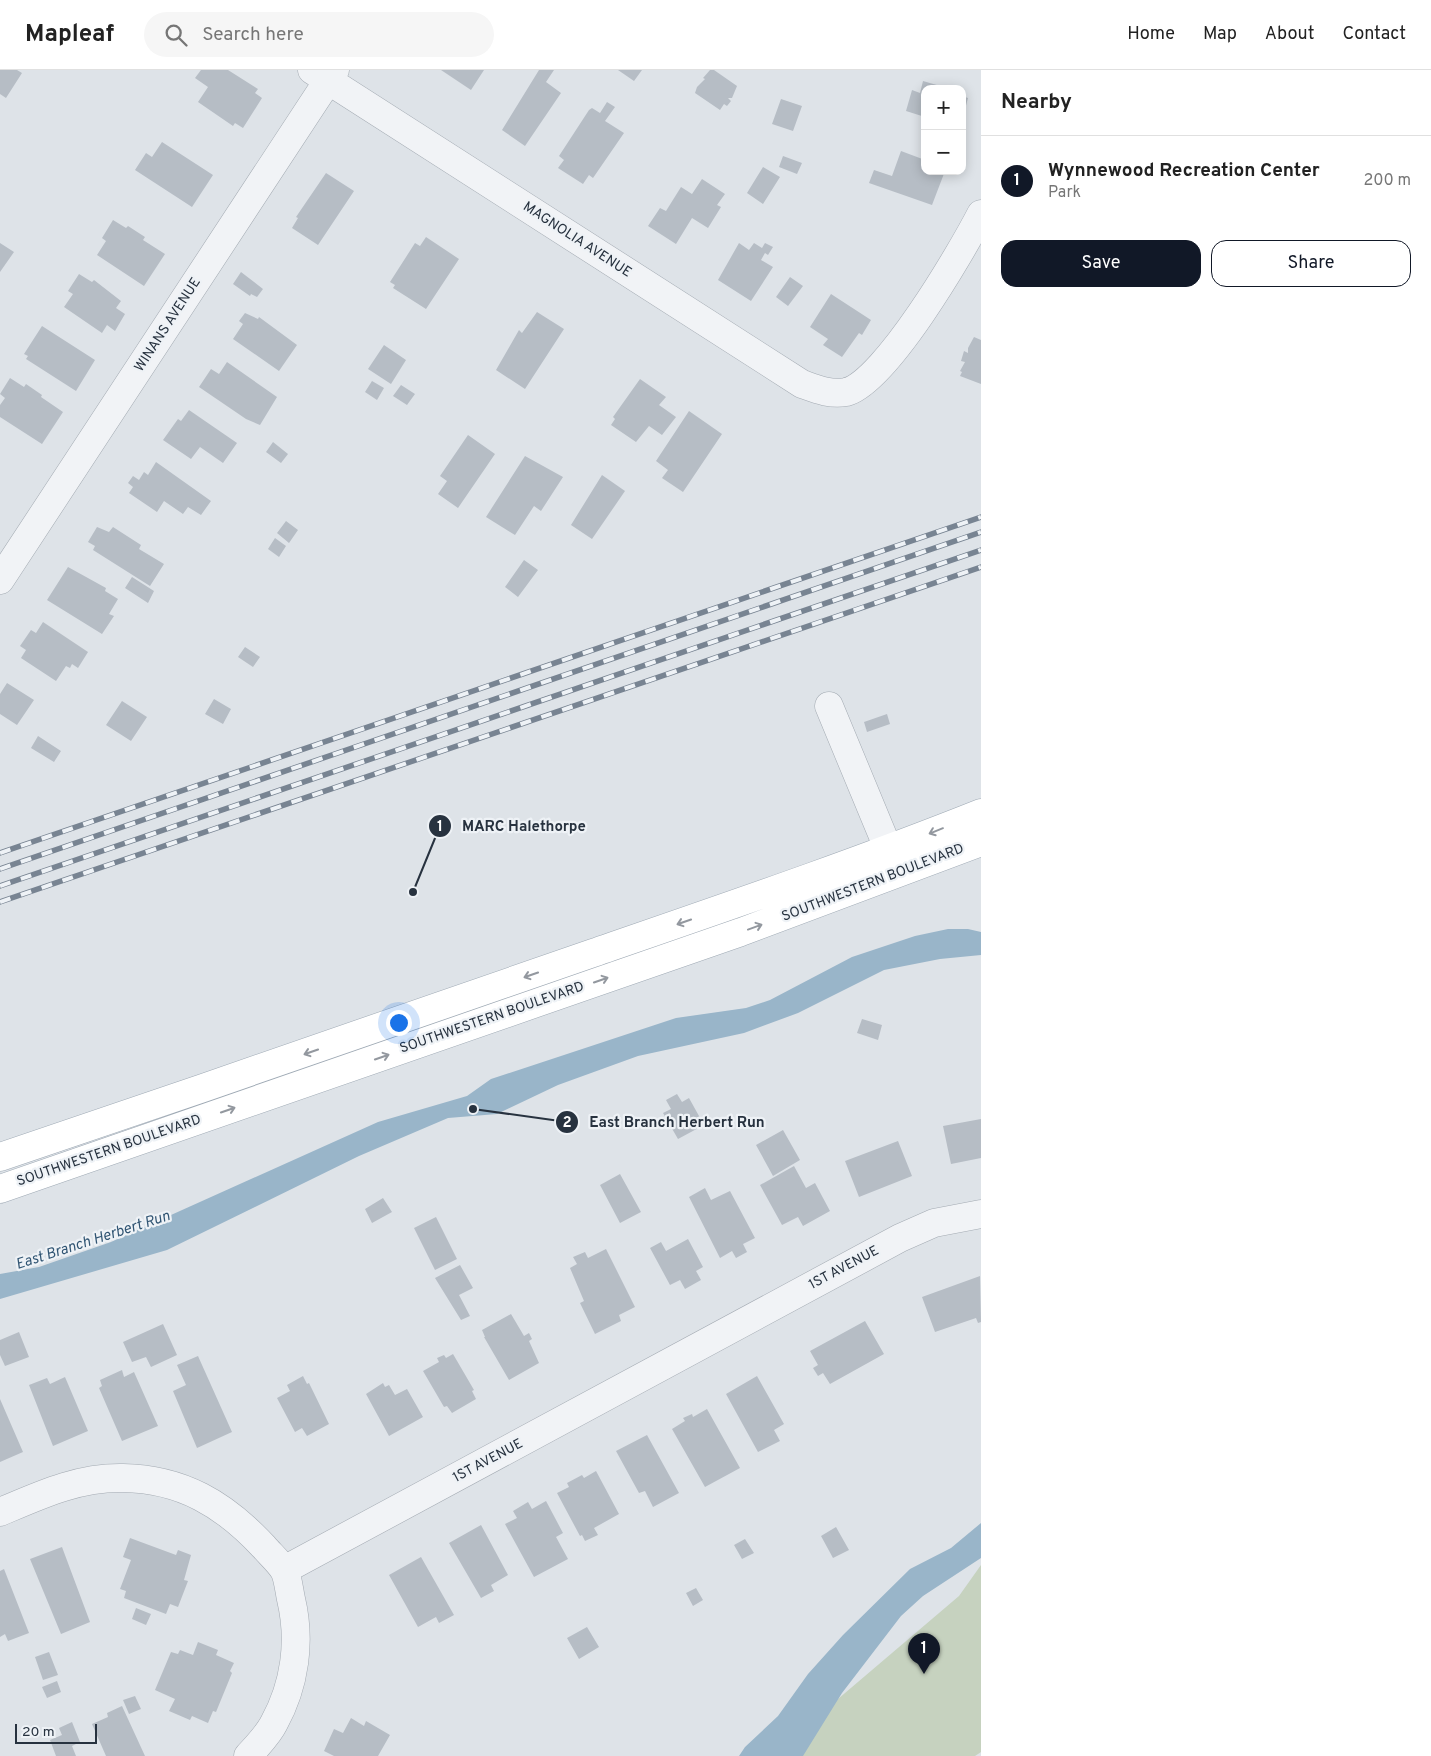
<!DOCTYPE html>
<html lang="en">
<head>
<meta charset="utf-8">
<style>
  :root { --surface:#fff; --page:#f6f6f6; --text:#222; --muted:#767676; --line:#e0e0e0; --accent:#111827 }
  body { margin:0; font-family:Overpass,sans-serif; background:var(--page); color:var(--text) }
  .controls { position:absolute; right:15px; top:15px; display:grid; overflow:hidden; border-radius:10px; box-shadow:0 2px 12px #0003 }
  .controls button { width:45px; height:45px; display:grid; place-items:center; padding:0; border:0; border-bottom:1px solid var(--line); background:var(--surface); color:var(--text); font:25px sans-serif }
  .scale { position:absolute; left:15px; bottom:12px; width:82px; box-sizing:border-box; padding-left:5px; border:2px solid #27323f; border-top:0; font-size:14px; line-height:18px; white-space:nowrap; color:#27323f; -webkit-text-stroke:4px #eef2f6; paint-order:stroke }
  .you { position:absolute; left:398px; top:952px; width:18px; height:18px; margin:-12px; border:4px solid #fff; border-radius:50%; background:#1a73e8; box-shadow:0 0 0 8px #1a73e833 }
  .badge { display:grid; place-items:center; width:32px; height:32px; border-radius:50%; background:var(--accent); color:#fff; font-size:16px; font-weight:700 }
  .pin { position:absolute; translate:-50% -41px; filter:drop-shadow(0 1px 2px #0008) }
  .pin::after { content:''; position:absolute; top:26px; width:18px; height:15px; background:inherit; clip-path:polygon(0 0,100% 0,50% 100%) }
  .list { margin:0; padding:0; list-style:none }
  h2 { display:flex; justify-content:space-between; align-items:center; height:65px; margin:0; padding:0 20px; font-size:21px }
  h2 small { font-size:16px; font-weight:400; color:var(--muted) }
  .list li { display:grid; grid-template-columns:32px 1fr auto; gap:15px; align-items:center; box-sizing:border-box; height:90px; padding:0 20px; border-top:1px solid var(--line) }
  .list b { display:block; font-size:19px; white-space:nowrap }
  .list p { margin:0; font-size:16px; white-space:nowrap; color:var(--muted) }
  .list em { font-size:16px; font-style:normal; color:var(--muted) }
  .actions { display:flex; gap:10px; padding:15px 20px }
  .actions a { flex:1; padding:11px 0; border:1px solid var(--accent); border-radius:15px; text-align:center; font-size:18px; color:var(--accent) }
  .actions .main { background:var(--accent); color:#fff }
  .icon { flex:none; width:28px; height:28px; fill:none; stroke:currentColor; stroke-width:2; stroke-linecap:round; stroke-linejoin:round }
  .map { position:relative; flex:none; width:981px; height:1686px; overflow:hidden }
  header { display:flex; align-items:center; gap:30px; box-sizing:border-box; height:70px; padding:0 25px; background:var(--surface); border-bottom:1px solid var(--line) }
  header strong { font-size:24px }
  nav { display:flex; gap:28px; margin-inline-start:auto; font-size:18px }
  .search { width:350px; height:45px; background:var(--page); display:flex; align-items:center; gap:12px; box-sizing:border-box; padding:0 18px; border-radius:28px; color:var(--muted); font-size:19px }
  main { display:flex }
  aside { flex:1; background:var(--surface) }
  .map>svg:first-child { display:block }
  .green { fill:#c6d2bf }
  .water { fill:#99b5c9 }
  .building { fill:#b6bdc5 }
  .lines { fill:none; stroke-linecap:round; stroke-linejoin:round }
  .minor-casing { stroke:#a3aab2; stroke-width:29 }
  .major-casing { stroke:#9ea9b4; stroke-width:29 }
  .minor { stroke:#f1f3f6; stroke-width:28 }
  .major { stroke:#fff; stroke-width:28 }
  .rail-casing { stroke:#788492; stroke-width:5.5 }
  .rail { stroke:#eef2f6; stroke-width:4; stroke-dasharray:11; stroke-linecap:butt }
  .oneway { stroke:#93989f }
  .labels { text-anchor:middle; dominant-baseline:central; stroke-width:4.5; stroke-linejoin:round; paint-order:stroke }
  .street-label { font-size:14px; fill:#27323f; stroke:#eef2f6 }
  .water-label { font-size:15px; font-style:italic; fill:#315573; stroke:#eef2f6 }
  .leader { fill:none; stroke:#27323f; stroke-width:2 }
  .callout-dot { fill:#27323f; stroke:#eef2f6; stroke-width:2 }
  .mark-label { font-size:15px; text-anchor:middle; font-weight:bold; fill:#fff }
  .callout-label { font-size:15px; text-anchor:middle; font-weight:bold; fill:#27323f; stroke:#eef2f6; stroke-width:4.5; stroke-linejoin:round; paint-order:stroke }
</style>
</head>
<body>
<header>
<strong>Mapleaf</strong>
<div class="search"><svg class="icon" aria-label="search" viewBox="0 0 24 24"><circle cx="10" cy="10" r="6"/><path d="M15 15l6 6"/></svg>Search here</div>
<nav><a>Home</a><a>Map</a><a>About</a><a>Contact</a></nav>
</header>
<main>
<div class="map">
<svg width="981" height="1686" viewBox="0 0 981 1686">
  <rect width="100%" height="100%" fill="#dee3e8"/>
  <path class="green" d="M981 1495V1682L975 1686H771L959 1526Z"/>
  <path class="water" d="M948 859H968L981 862V885L940 889 884 900 798 943 744 963 638 986 558 1015 497 1044 448 1048 359 1086 167 1180 0 1229V1204L39 1197 111 1172 378 1052 467 1026 491 1009 676 948 746 938 770 930 852 887 915 866Z
    M981 1453V1488L923 1526 901 1546 842 1623 803 1686H739L745 1677 778 1646 808 1604 843 1565 910 1499 951 1478Z"/>
  <path class="building" d="M0 0H17L22 3 6 28 0 24Z
    M201 0H228L258 19 255 23 262 28 243 58 235 53 233 56 198 32 208 17 195 8Z
    M441 0H484L471 20Z
    M539 0H554L546 12 561 23 525 76 502 60Z
    M618 0H642L634 11Z
    M710 0H714L737 16 732 28H728L731 31 727 36 724 34 720 40 695 23 697 17 705 9 703 8Z
    M923 11 947 18 925 19V47L906 41 912 20 920 23Z
    M962 26 968 28 963 47 962 46Z
    M781 29 802 36 793 61 772 54Z
    M607 32 615 37 605 51 624 63 593 108 589 105 583 114 558 98 564 90 559 86 589 40 592 38 600 43Z
    M162 72 213 105 192 137 135 100 146 83 152 87Z
    M901 81 925 90V101H945L932 135 869 113 874 100 892 106Z
    M783 86 802 93 797 104 779 97Z
    M763 97 780 107 763 134 747 123Z
    M326 103 354 121 318 175 292 158 298 148 296 147Z
    M702 109 725 124 717 135 721 137 708 158 692 148 676 174 648 156 660 138 666 141 681 117 692 124Z
    M113 150 126 158 128 156 145 167 143 170 165 184 144 216 97 185 106 171 102 168Z
    M426 167 459 189 426 239 393 218 395 215 390 212 415 173 420 176Z
    M0 173 14 182 0 202Z
    M739 173 749 180 754 173 762 178 765 173 773 177 768 185 765 183 761 190 773 197 751 231 718 210Z
    M241 202 263 219 257 227 251 224 250 226 233 214Z
    M79 204 92 212 94 210 121 231 116 238 125 244 115 261 107 255 102 263 64 237 73 224 68 221Z
    M790 207 803 216 788 236 776 227Z
    M831 224 871 250 862 265 859 263 842 287 823 275 828 269 810 257Z
    M537 242 564 259 525 319 496 300 519 260 522 263Z
    M245 243 258 249 259 247 297 275 279 301 233 269 243 254 239 251Z
    M42 256 95 290 76 321 26 289 28 286 24 284Z
    M974 267 981 270V314L960 306 962 302 960 301 965 292 961 291 964 281 968 283V278Z
    M384 275 406 290 391 314 368 299Z
    M227 292 277 327 260 355 246 349 199 317 211 299 219 304Z
    M10 308 24 317 26 314 42 325 41 327 63 342 42 374 0 347V335L5 328 0 324Z
    M640 309 666 327 659 335 676 347 662 365 649 356 636 372 611 355 615 349 613 347Z
    M372 311 384 318 377 330 365 322Z
    M401 315 415 324 407 335 393 326Z
    M189 340 237 373 223 393 200 377 191 389 163 370 178 349 181 351Z
    M689 341 722 364 683 422 662 408 668 400 656 391Z
    M468 365 495 384 458 438 438 424 447 411 440 406Z
    M273 372 288 384 281 393 266 382Z
    M525 386 563 407 541 441 534 436 515 465 486 447Z
    M156 392 211 431 201 445 188 437 183 444 164 431 157 442 129 423 133 417 128 413 133 406 139 410 144 402 148 405Z
    M602 405 625 421 592 469 571 455Z
    M286 451 298 460 289 473 277 463Z
    M97 457 109 462 113 457 141 475 139 479 164 494 150 516 93 480 95 476 88 472Z
    M275 468 286 476 279 487 268 479Z
    M524 490 538 500 518 527 505 517Z
    M68 497 106 518 105 521 118 529 109 544 114 546 102 564 47 530Z
    M132 507 154 521 148 533 125 518Z
    M43 552 88 582 78 598 72 594 70 598 66 596 56 611 21 588 26 580 20 576 31 560 36 563Z
    M245 577 260 587 253 597 238 587Z
    M7 613 34 630 17 655 0 644V624Z
    M214 629 231 639 223 654 205 644Z
    M122 631 147 647 131 671 106 655Z
    M887 644 890 654 867 662 864 652Z
    M38 666 61 681 54 692 31 678Z
    M862 949 882 955 878 970 857 963Z
    M677 1024 682 1032 689 1028 704 1055 678 1069 663 1043 671 1039 666 1030Z
    M981 1049V1088L951 1094 943 1056Z
    M783 1060 800 1090 773 1106 756 1075Z
    M898 1071 912 1106 859 1127 845 1091Z
    M794 1096 806 1118 815 1113 830 1141 803 1156 798 1147 782 1155 760 1115Z
    M620 1104 641 1142 620 1153 600 1115Z
    M705 1118 711 1130 730 1121 755 1168 743 1174 747 1182 736 1188 732 1181 720 1188 689 1127Z
    M383 1128 392 1142 372 1153 365 1139Z
    M436 1147 457 1189 435 1200 414 1158Z
    M688 1169 703 1197 696 1201 701 1210 685 1219 680 1210 670 1215 650 1178 661 1172 666 1181Z
    M606 1179 635 1237 619 1245 621 1251 595 1264 580 1233 584 1231 570 1198 577 1194 573 1187 585 1182 588 1188Z
    M460 1195 473 1218 459 1225 470 1246 461 1250 435 1208Z
    M980 1206 981 1252 978 1253 976 1248 935 1262 922 1227Z
    M511 1244 524 1266 529 1263 532 1269 529 1271 539 1293 509 1310 484 1267H485L482 1260Z
    M865 1251 884 1284 830 1314 823 1303 818 1306 813 1298 818 1295 810 1281Z
    M163 1254 177 1285 151 1297 146 1287 132 1292 123 1272Z
    M19 1262 29 1287 5 1296 0 1285V1270Z
    M453 1284 474 1320 472 1321 476 1329 452 1343 447 1336 444 1337 423 1301 439 1292 437 1288 444 1285 446 1288Z
    M198 1286 232 1362 197 1378 173 1321 186 1315 177 1295Z
    M122 1300 124 1307 134 1302 158 1356 122 1371 99 1318 102 1316 100 1310Z
    M303 1306 307 1314 309 1313 329 1354 307 1366 302 1358 295 1362 277 1328 290 1321 287 1315Z
    M757 1306 784 1354 774 1360 780 1371 758 1382 726 1324Z
    M65 1307 88 1361 53 1376 29 1315 47 1308 50 1314Z
    M383 1313 385 1317 389 1315 395 1325 407 1319 423 1347 389 1366 366 1324Z
    M0 1329 23 1382 0 1392Z
    M707 1339 740 1398 705 1417 672 1359 685 1351 683 1348 692 1344 693 1347Z
    M647 1365 679 1423 653 1437 645 1421 639 1423 616 1381Z
    M596 1401 619 1444 594 1458 598 1465 585 1471 582 1465 580 1466 557 1423 569 1417 567 1413 582 1405 584 1408Z
    M546 1431 563 1463 556 1467 568 1489 534 1507 505 1454 517 1448 513 1441 528 1432 532 1439Z
    M481 1455 508 1505 491 1515 494 1521 481 1528 449 1473Z
    M836 1457 849 1480 833 1488 821 1466Z
    M130 1468 176 1485 178 1480 191 1485 184 1510 188 1511 178 1537 170 1534 166 1544 124 1528 126 1521 120 1519 131 1490 123 1487Z
    M745 1469 754 1483 742 1489 734 1475Z
    M62 1477 90 1552 61 1564 30 1489Z
    M421 1487 454 1545 439 1553 436 1547 418 1557 389 1505Z
    M4 1499 29 1563 8 1571 5 1564 0 1567V1501Z
    M696 1518 703 1530 693 1536 686 1523Z
    M136 1538 151 1544 146 1555 132 1549Z
    M587 1557 599 1577 579 1589 567 1568Z
    M198 1572 218 1580 216 1585 234 1593 230 1601 232 1603 216 1642 213 1641 208 1653 192 1646 190 1650 169 1641 175 1629 155 1620 171 1582 178 1584 180 1580 193 1585Z
    M49 1582 58 1605 43 1610 35 1587Z
    M57 1611 61 1622 47 1628 42 1617Z
    M135 1626 141 1639 129 1644 123 1630Z
    M122 1636 145 1686H106L92 1654 108 1647 107 1643Z
    M351 1648 364 1656 366 1651 390 1665 378 1686H334L324 1681 334 1659 343 1663Z
    M72 1652 80 1672 72 1676 76 1686H56L50 1670 62 1665 59 1658Z"/>
  <g class="lines">
    <defs>
      <path id="minor" d="M312 0 802 314C816 319 830 325 846 322 885 313 962 181 981 144
        M0 510 335 0
        M829 636 897 800
        M0 1442C40 1425 78 1407 123 1408 182 1409 224 1434 264 1477 270 1484 279 1492 284 1500 288 1507 289 1520 291 1529 301 1571 295 1615 274 1653 268 1665 257 1676 248 1686
        M284 1500 900 1168 934 1153 981 1144"/>
      <path id="major" d="M0 1087C198 1020 396 952 593 883 723 838 853 794 981 743
        M0 1119 741 862 981 772"/>
    </defs>
    <use href="#minor" class="minor-casing"/>
    <use href="#major" class="major-casing"/>
    <use href="#minor" class="minor"/>
    <use href="#major" class="major"/>
    <defs>
      <path id="rail" d="M0 783 981 447
        M0 799 981 462
        M0 816 981 480
        M0 832 981 497"/>
    </defs>
    <use href="#rail" class="rail-casing"/>
    <use href="#rail" class="rail"/>
  </g>
  <defs><path id="oneway-shaft" d="M-6 0H5M1.5-3L5.5 0L1.5 3" fill="none" stroke-width="1.6" stroke-linecap="round" stroke-linejoin="round" transform="scale(1.25)"/></defs>
  <g class="oneway">
    <use href="#oneway-shaft" transform="translate(936 761) rotate(158)"/>
    <use href="#oneway-shaft" transform="translate(684 852) rotate(161)"/>
    <use href="#oneway-shaft" transform="translate(755 857) rotate(-20)"/>
    <use href="#oneway-shaft" transform="translate(531 905) rotate(161)"/>
    <use href="#oneway-shaft" transform="translate(601 910) rotate(-19)"/>
    <use href="#oneway-shaft" transform="translate(311 982) rotate(161)"/>
    <use href="#oneway-shaft" transform="translate(382 987) rotate(-19)"/>
    <use href="#oneway-shaft" transform="translate(228 1040) rotate(-19)"/>
  </g>
  <g class="labels">
    <g class="street-label">
      <text transform="translate(577 170) rotate(33)">MAGNOLIA AVENUE</text>
      <text transform="translate(168 255) rotate(-57)">WINANS AVENUE</text>
      <text transform="translate(873 813) rotate(-21)">SOUTHWESTERN BOULEVARD</text>
      <text transform="translate(492 948) rotate(-19)">SOUTHWESTERN BOULEVARD</text>
      <text transform="translate(109 1081) rotate(-19)">SOUTHWESTERN BOULEVARD</text>
      <text transform="translate(844 1198) rotate(-28)">1ST AVENUE</text>
      <text transform="translate(488 1391) rotate(-28)">1ST AVENUE</text>
    </g>
    <g class="water-label">
      <text transform="translate(93 1171) rotate(-18)">East Branch Herbert Run</text>
    </g>
  </g>
  <path class="leader" d="M413 822L440 756M473 1039L567 1052"/>
  <g class="callout-dot">
    <circle cx="413" cy="822" r="5"/>
    <circle cx="473" cy="1039" r="5"/>
    <circle cx="440" cy="756" r="12"/>
    <circle cx="567" cy="1052" r="12"/>
  </g>
  <g class="mark-label">
    <text x="440" y="761">1</text>
    <text x="567" y="1057">2</text>
  </g>
  <g class="callout-label">
    <text x="524" y="761">MARC Halethorpe</text>
    <text x="677" y="1057">East Branch Herbert Run</text>
  </g>
</svg>
<div class="controls">
<button>+</button>
<button>−</button>
</div>
<div class="scale">20 m</div>
<div class="you"></div>
<div class="pin badge" style="left:924px;top:1604px">1</div>
</div>
<aside>
<h2>Nearby<small></small></h2>
<ul class="list">
<li><span class="badge">1</span><div><b>Wynnewood Recreation Center</b><p>Park</p></div><em>200 m</em></li>
</ul>
<div class="actions"><a class="main">Save</a><a>Share</a></div>
</aside>
</main>
</body>
</html>
